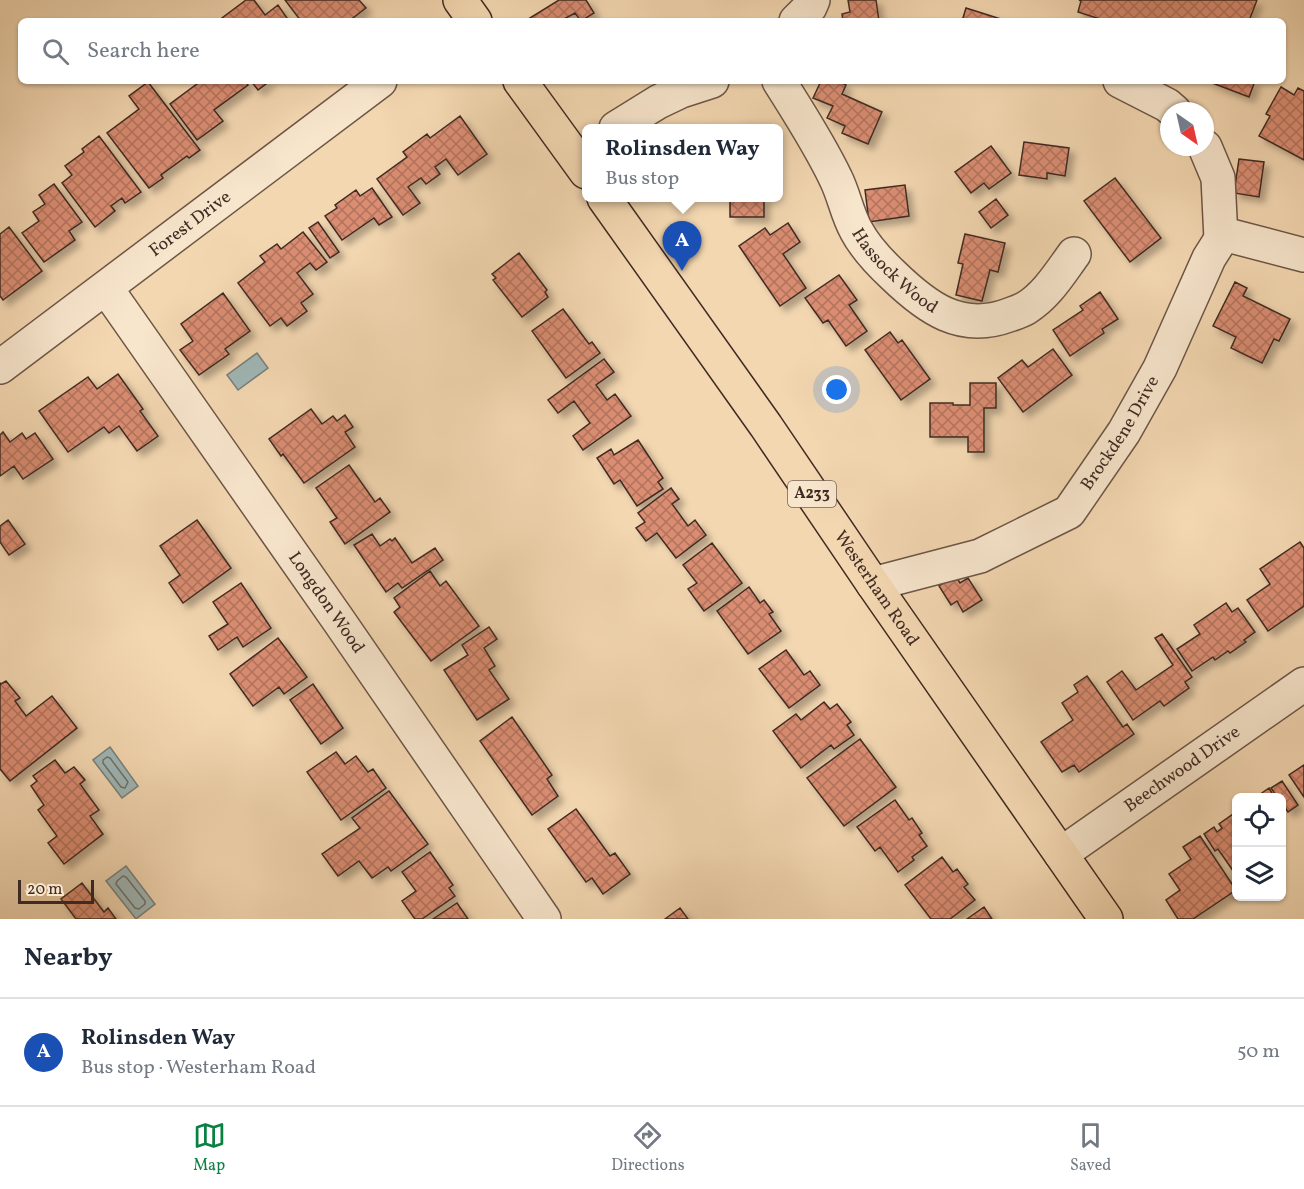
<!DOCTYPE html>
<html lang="en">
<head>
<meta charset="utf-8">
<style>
  :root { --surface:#fff; --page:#f6f6f7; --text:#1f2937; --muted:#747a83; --line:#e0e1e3; --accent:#0b8043 }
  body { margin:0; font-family:Vollkorn,serif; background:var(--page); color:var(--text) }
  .controls { position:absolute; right:18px; bottom:18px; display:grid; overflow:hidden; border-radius:9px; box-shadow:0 2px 4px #0004 }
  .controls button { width:54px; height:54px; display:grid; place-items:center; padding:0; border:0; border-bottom:2px solid var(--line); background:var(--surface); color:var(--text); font:30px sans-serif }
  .compass { position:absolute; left:1160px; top:102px; width:54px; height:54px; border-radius:50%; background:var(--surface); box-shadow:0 2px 4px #0004; rotate:146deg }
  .scale { position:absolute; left:18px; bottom:15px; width:76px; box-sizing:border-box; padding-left:6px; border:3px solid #402b23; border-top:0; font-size:16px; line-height:21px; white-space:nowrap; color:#402b23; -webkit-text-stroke:4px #f7e5cc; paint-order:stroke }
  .you { position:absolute; left:837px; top:390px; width:21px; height:21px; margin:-15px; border:4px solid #fff; border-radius:50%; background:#1a73e8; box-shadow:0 0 0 9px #1a73e833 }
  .badge { display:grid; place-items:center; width:39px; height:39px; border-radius:50%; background:var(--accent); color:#fff; font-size:20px; font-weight:700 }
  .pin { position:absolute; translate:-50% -50px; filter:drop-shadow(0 2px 3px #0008) }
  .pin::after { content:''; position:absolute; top:32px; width:21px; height:18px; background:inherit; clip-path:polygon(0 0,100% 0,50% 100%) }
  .popup { position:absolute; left:582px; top:124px; width:201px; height:78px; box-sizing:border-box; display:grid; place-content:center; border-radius:9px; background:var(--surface); filter:drop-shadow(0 2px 4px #0005); font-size:20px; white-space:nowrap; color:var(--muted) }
  .popup b { font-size:22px; color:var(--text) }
  .popup::after { content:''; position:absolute; left:50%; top:100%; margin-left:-12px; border:12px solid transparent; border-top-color:var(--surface) }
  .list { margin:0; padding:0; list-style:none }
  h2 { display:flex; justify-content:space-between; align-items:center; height:78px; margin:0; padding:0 24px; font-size:26px }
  h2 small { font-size:20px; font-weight:400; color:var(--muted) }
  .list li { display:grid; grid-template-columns:39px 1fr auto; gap:18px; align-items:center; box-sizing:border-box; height:108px; padding:0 24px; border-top:2px solid var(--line) }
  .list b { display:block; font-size:22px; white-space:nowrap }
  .list p { margin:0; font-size:20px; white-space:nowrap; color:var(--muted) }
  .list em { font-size:20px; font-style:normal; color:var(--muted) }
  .icon { flex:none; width:33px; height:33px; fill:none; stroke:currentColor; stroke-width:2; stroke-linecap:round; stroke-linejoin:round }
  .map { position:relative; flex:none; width:1304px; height:919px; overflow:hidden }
  .search { position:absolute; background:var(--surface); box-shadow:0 2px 4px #0004; left:18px; right:18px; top:18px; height:66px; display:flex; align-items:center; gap:15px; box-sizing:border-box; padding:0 21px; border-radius:9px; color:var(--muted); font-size:22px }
  .sheet { height:186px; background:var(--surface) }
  nav { display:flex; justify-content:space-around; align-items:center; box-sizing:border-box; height:84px; border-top:2px solid var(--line); background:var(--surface); font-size:16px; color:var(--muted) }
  nav a { display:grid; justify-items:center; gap:3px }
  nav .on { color:var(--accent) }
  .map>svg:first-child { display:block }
  .water { fill:#9fb7b6; stroke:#797f7b; stroke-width:1.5 }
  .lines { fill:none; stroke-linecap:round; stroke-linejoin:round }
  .shore { stroke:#70716c; stroke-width:1.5 }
  .building { fill:url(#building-cross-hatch); stroke:#402b23; stroke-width:1.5; filter:url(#shadow) }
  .minor-casing { stroke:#6d5646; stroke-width:36 }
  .major-casing { stroke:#402b23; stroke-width:36 }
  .minor { stroke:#f7e5cc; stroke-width:33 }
  .major { stroke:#f3d7b1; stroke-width:33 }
  .labels { text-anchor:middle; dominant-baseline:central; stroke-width:6; stroke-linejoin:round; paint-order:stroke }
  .shield { fill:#f7e5cc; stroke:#776356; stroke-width:1.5 }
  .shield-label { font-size:16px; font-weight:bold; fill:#402b23 }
  .street-label { font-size:18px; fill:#402b23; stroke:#f7e5cc }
</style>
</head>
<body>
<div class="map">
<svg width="1304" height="919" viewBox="0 0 1304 919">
  <defs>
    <pattern id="building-cross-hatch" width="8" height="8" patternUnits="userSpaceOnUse" patternTransform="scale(1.5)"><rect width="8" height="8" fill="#da8d72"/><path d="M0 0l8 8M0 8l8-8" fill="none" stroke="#b2735d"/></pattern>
    <filter id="shadow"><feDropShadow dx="5.5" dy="5.5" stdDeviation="3" flood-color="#0004"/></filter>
  </defs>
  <rect width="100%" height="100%" fill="#f3d7b1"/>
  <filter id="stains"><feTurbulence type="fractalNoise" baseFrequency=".00333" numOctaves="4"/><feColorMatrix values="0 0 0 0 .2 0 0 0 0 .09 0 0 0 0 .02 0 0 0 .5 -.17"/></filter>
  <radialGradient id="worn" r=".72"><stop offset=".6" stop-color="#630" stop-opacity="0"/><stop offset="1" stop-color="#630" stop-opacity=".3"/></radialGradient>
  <path class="water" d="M257 353 268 368 238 390 227 375Z
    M110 747 138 786 122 798 93 760Z
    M126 866 155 904 136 919 106 881Z"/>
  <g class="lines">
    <path class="shore" d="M107 757 110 758 128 782 125 788 121 787 103 763V760Z
      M123 876 126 877 145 901V904L139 909 135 908 116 884 117 881Z"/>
  </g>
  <path class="building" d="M246 0H254L265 15 278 5 289 21H224L222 18Z
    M285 0H359L366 8 349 21H301Z
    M559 0H586L594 13 581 21 575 13 564 19 566 21H525Z
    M848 0H876L879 21H843L842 14 850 12Z
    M1079 0H1257L1249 21H1106L1078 12 1081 1Z
    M966 8 1007 21H962Z
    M201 81H245L248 85 214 110 223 121 197 140 170 104Z
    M251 81H270L258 90Z
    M821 81H838L846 85 842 94 882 112 868 144 842 133 845 126 827 118 833 106 813 98Z
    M1207 81H1255L1249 97Z
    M148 82 200 150 189 158 187 156 161 175 163 178 149 188 107 133 139 109 129 96Z
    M1281 87 1294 95 1298 88 1304 91V160L1259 136 1270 116 1266 114Z
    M460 116 487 154 458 175 446 159 435 167 440 174 426 184 421 178 408 187 420 203 403 215 377 179 407 157 403 152 427 134 430 138Z
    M99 136 141 192 125 203 122 198 111 206 115 211 95 227 62 183 72 175 65 166 84 152 82 149Z
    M1024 142 1069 148 1065 176 1047 173V179L1019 175Z
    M991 146 1011 173 989 189 984 183 971 193 955 172Z
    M1239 159 1264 162 1259 197 1234 193Z
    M1115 178 1161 238 1130 262 1084 201Z
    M54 184 82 222 69 231 75 240 44 262 22 233 39 221 33 212 45 204 39 195Z
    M905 185 909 216 869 222 865 190Z
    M372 188 392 217 379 225 374 218 342 240 325 216 337 208 335 205 356 190 360 196Z
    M730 198H764V217H730Z
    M996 199 1008 215 991 228 979 212Z
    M318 222 339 252 330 258 309 228Z
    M788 223 800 242 783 254 806 288 780 306 739 246 765 228 770 235Z
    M9 227 42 271 3 300 0 296V234Z
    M303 232 327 262 316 270 310 263 297 273 313 294 301 303 307 311 287 326 281 318 270 326 238 283 265 262 260 256 277 244 281 249Z
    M965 234 1005 243 998 272 990 270 982 301 956 295 963 264 958 263Z
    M519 253 547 290 545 292 548 297 522 317 493 280 496 278 492 274Z
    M839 275 857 300 849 305 867 331 846 346 828 320 823 323 805 298Z
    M1235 282 1247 288 1243 296 1290 319 1279 341 1274 339 1262 363 1231 348 1236 337 1213 326Z
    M1100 292 1118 319 1102 329 1104 333 1070 356 1053 330 1083 310 1080 306Z
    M223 293 250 331 225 349 229 354 199 375 180 350 193 341 181 324Z
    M563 309 589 344 592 342 600 353 566 378 532 331Z
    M890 332 898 343 902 340 930 379 901 400 865 350Z
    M1053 349 1072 375 1023 412 998 378 1022 360 1028 367Z
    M604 359 614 372 596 385 607 400 615 394 631 416 583 450 573 436 590 423 574 401 558 413 548 400Z
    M118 374 143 409 140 411 158 436 137 451 119 426 109 433 104 427 68 452 39 411 88 377 97 389Z
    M970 383H996V408H984V452H968V437H930V403H953V405H970Z
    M311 409 322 424 333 416 337 421 345 415 353 427 345 432 355 447 304 483 283 454 281 456 269 439Z
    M3 432 10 442 22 433 26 439 35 433 53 459 23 479 14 466 0 476V435Z
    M638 440 663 478 658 482 663 489 637 506 620 480 614 484 597 458 611 449 614 455Z
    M349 465 375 502 380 498 390 512 345 544 330 522 337 518 316 488Z
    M671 488 679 499 672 504 688 526 695 520 706 535 676 558 657 533 646 541 636 528 645 522 638 513Z
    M8 520 25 544 9 555 0 542V526Z
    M197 520 231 568 183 603 169 583 180 575 160 546Z
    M372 534 380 546 390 539 392 541 395 538 412 563 435 548 443 560 402 588 398 583 386 592 354 545Z
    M1300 542 1304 548V606L1268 631 1247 600 1270 584 1260 569Z
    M712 543 742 583 704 611 688 589 697 583 683 565Z
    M946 568 954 580 957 578 960 583 968 578 982 600 963 612 957 601 951 605 939 586 945 582Z
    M430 571 440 586 446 581 479 626 431 661 394 612 400 607 394 598Z
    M241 583 271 628 243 647 237 637 218 650 209 636 228 624 213 602Z
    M749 587 760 603 764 600 773 612 769 614 781 631 748 654 717 611Z
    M1226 603 1232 612 1238 608 1255 632 1244 640 1246 642 1230 653 1228 651 1215 660 1213 657 1192 671 1177 649 1200 634 1194 625Z
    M489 627 497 639 484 648 495 666 489 670 509 699 477 720 444 670 468 655 462 645Z
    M1162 634 1192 677 1185 682 1189 688 1164 706 1160 701 1133 720 1107 682 1122 671 1136 690 1173 665 1155 638Z
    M278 638 307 677 284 694 279 687 253 706 230 674Z
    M786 650 804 675 810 671 820 685 789 708 759 669Z
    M1087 676 1123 727 1127 724 1134 734 1079 772 1074 765 1062 772 1041 742 1073 720 1062 703 1078 692 1074 685Z
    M6 681 20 698 15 701 26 716 52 696 77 728 10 781 0 769V683L1 684Z
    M313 684 343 728 321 744 290 700Z
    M824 702 830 709 837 704 851 722 847 725 854 735 834 749 831 745 801 768 773 731 796 714 801 720Z
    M512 717 552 775 547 779 558 796 532 815 480 741Z
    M860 739 896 787 844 826 807 778Z
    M336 752 345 764 356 756 368 772 373 769 386 788 341 820 307 772Z
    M55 760 65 773 74 767 85 780 80 784 99 810 90 816 103 834 64 864 48 843 57 836 38 810 44 805 31 786 37 781 33 776Z
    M1304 765V797L1289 775Z
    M1282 781 1298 805 1288 812 1282 803V798H1278L1271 788Z
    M1269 788 1275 798H1260L1259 795Z
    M389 791 428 844 391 871 388 867 372 878 359 861 338 876 322 854 360 828 352 818Z
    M895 800 909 820 912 818 922 833 919 835 927 846 912 857 914 860 898 872 880 847 875 851 857 827Z
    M576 809 610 856 615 853 630 874 603 894 592 878 586 882 548 829Z
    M1236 812V875L1218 849 1215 851 1204 834 1214 827 1217 832 1222 828 1219 824Z
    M1200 836 1236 890 1193 919H1178L1166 900 1180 890 1169 874 1191 859 1183 847Z
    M430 852 453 885 449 888 455 896 422 919H415L402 901 416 891 402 872Z
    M942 857 953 872 957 869 968 884 964 887 975 900 950 919H931L905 885Z
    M82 883 104 912 108 908 116 919H76L61 899Z
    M457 903 468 919H433Z
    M984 907 992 919H967Z
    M680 908 688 919H665Z"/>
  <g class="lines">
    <defs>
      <g id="minor">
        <path d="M796 21 810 7 813 0"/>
        <path id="s1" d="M779 81C799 113 820 145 836 179 844 195 847 214 856 230 865 247 879 262 893 275 927 308 961 333 1009 315 1015 313 1021 311 1026 308 1047 295 1060 273 1074 254"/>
        <path d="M1120 81 1167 105 1174 111"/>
        <path d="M616 128 658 102 681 91 712 81"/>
        <path d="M1205 147 1218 178 1221 239"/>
        <path id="s2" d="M106 288 339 621 544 919"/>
        <path id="s3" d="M0 367 380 81"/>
        <path id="s4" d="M873 584 980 556 1069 512 1124 432 1160 368 1209 258 1221 239 1231 236 1304 255"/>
        <path id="s5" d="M1061 854 1304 684"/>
      </g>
      <g id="major">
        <path d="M460 0 475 21"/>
        <path d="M520 81 586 172"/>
        <path id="s6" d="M604 198 766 426 873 584 1106 919"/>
      </g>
    </defs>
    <use href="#minor" class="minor-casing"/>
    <use href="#major" class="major-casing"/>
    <use href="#minor" class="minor"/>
    <use href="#major" class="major"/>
  </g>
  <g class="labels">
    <rect class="shield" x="788" y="481" width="48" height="26" rx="4.5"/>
    <g class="shield-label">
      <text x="812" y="494">A233</text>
    </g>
    <g class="street-label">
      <text stroke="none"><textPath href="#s3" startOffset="238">Forest Drive</textPath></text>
      <text stroke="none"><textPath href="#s1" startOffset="225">Hassock Wood</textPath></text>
      <text stroke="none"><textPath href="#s4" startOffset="304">Brockdene Drive</textPath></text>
      <text stroke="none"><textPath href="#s6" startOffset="476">Westerham Road</textPath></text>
      <text stroke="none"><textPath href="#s2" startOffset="384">Longdon Wood</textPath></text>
      <text stroke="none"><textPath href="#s5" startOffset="148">Beechwood Drive</textPath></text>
    </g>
  </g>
  <rect width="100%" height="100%" filter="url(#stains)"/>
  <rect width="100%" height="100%" fill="url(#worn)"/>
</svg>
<div class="controls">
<button><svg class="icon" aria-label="locate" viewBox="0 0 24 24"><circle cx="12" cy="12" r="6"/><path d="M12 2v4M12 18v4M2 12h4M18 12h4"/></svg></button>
<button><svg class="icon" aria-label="layers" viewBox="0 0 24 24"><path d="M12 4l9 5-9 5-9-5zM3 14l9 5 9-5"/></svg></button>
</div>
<svg class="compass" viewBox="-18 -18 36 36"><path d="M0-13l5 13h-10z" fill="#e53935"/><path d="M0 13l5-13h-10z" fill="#747a83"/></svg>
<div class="scale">20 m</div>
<div class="you"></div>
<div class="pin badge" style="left:682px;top:271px;background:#1a4fb4">A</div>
<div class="popup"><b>Rolinsden Way</b>Bus stop</div>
<div class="search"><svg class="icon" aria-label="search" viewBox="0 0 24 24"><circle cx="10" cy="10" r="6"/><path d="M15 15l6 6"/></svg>Search here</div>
</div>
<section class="sheet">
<h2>Nearby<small></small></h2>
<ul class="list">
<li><span class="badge" style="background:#1a4fb4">A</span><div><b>Rolinsden Way</b><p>Bus stop · Westerham Road</p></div><em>50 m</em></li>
</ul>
</section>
<nav>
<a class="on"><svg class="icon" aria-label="map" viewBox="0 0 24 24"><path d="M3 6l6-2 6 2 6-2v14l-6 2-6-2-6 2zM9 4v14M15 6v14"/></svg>Map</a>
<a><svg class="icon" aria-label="directions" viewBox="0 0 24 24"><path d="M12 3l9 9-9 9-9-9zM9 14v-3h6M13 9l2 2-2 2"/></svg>Directions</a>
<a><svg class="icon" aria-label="saved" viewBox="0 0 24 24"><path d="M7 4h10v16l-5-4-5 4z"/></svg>Saved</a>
</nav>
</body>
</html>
